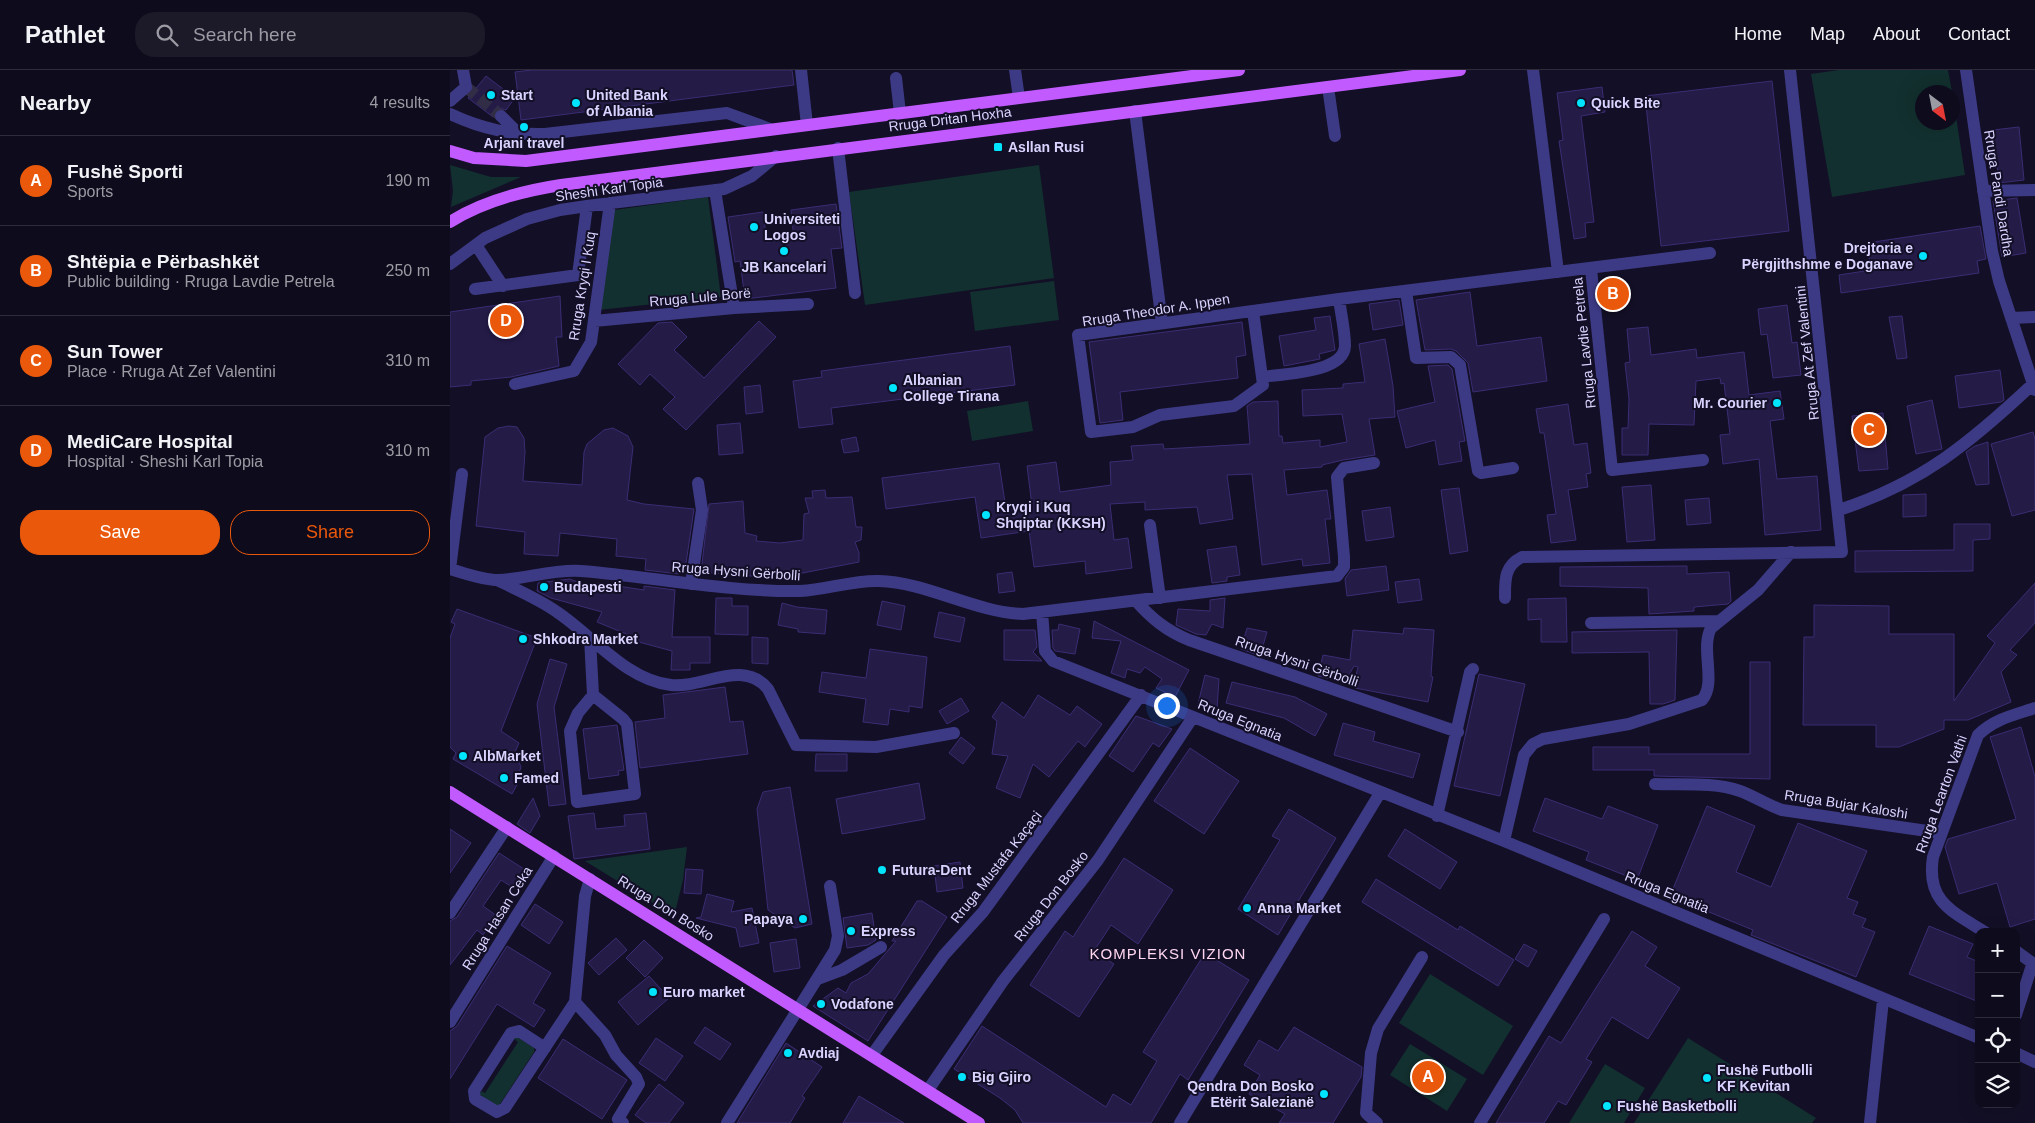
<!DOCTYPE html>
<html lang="en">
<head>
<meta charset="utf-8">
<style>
  :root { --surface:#0e0b1c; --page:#1c1929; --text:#f1f3f6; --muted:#9b9ba3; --line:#2e2b3b; --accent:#ea580c }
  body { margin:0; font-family:Helvetica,sans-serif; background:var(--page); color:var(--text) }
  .controls { position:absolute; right:15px; bottom:15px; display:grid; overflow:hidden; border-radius:10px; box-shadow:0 5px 20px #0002 }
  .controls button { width:45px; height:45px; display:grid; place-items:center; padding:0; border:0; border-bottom:1px solid var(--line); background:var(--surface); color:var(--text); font:25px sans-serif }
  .compass { position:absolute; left:1465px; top:15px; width:45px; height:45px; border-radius:50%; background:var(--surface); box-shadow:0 5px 20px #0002; rotate:148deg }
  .you { position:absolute; left:716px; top:635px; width:18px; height:18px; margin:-12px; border:4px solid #fff; border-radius:50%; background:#1a73e8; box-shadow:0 0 0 8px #1a73e833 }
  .badge { display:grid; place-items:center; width:32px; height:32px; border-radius:50%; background:var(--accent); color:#fff; font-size:16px; font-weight:700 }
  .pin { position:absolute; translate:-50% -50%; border:2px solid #fff; box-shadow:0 1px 5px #0006 }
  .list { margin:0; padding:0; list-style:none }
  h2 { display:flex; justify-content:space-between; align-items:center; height:65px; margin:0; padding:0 20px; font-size:21px }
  h2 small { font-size:16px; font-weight:400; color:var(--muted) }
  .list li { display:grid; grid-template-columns:32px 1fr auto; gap:15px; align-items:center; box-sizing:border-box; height:90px; padding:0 20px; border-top:1px solid var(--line) }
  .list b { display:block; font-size:19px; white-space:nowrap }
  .list p { margin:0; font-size:16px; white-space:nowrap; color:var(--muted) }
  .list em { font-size:16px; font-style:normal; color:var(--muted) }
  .actions { display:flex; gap:10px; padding:15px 20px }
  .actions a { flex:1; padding:11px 0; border:1px solid var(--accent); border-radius:20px; text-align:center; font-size:18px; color:var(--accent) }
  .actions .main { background:var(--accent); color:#fff }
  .icon { flex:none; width:28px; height:28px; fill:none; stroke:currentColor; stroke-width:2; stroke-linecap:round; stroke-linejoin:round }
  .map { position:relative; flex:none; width:1585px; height:1053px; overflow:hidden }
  header { display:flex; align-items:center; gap:30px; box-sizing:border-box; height:70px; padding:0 25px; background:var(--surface); border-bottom:1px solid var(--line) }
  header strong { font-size:24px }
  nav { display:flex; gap:28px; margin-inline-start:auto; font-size:18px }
  .search { width:350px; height:45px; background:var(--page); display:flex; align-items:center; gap:12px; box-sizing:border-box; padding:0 18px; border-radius:20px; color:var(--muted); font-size:19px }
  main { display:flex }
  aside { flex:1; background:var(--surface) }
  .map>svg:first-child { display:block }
  .green { fill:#12302f }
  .building { fill:#241b47; stroke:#3b2d73 }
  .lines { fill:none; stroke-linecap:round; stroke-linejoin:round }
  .minor-tunnel { stroke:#312d47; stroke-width:12; stroke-dasharray:12 6; stroke-linecap:butt }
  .minor { stroke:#3d3a85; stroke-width:12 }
  .major { stroke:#c25bff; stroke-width:12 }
  .poi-dot { fill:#00e5ff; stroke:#130f26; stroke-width:2 }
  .labels { text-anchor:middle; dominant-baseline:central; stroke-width:4; stroke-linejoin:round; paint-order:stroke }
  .poi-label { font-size:14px; font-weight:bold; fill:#d9d4ff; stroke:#130f26; text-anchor:start }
  .street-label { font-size:14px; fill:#d9d4ff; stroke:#130f26 }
  .neighbourhood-label { font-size:15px; letter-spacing:1px; fill:#ffd6f0; stroke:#130f26 }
</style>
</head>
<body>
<header>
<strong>Pathlet</strong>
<div class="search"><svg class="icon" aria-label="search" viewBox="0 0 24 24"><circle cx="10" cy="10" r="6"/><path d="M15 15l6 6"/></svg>Search here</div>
<nav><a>Home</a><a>Map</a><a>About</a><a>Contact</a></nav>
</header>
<main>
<aside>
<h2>Nearby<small>4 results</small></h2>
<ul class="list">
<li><span class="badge">A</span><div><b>Fushë Sporti</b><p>Sports</p></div><em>190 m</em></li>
<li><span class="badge">B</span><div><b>Shtëpia e Përbashkët</b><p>Public building · Rruga Lavdie Petrela</p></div><em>250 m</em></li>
<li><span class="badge">C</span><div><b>Sun Tower</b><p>Place · Rruga At Zef Valentini</p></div><em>310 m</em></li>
<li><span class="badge">D</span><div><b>MediCare Hospital</b><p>Hospital · Sheshi Karl Topia</p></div><em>310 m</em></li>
</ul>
<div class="actions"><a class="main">Save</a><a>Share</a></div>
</aside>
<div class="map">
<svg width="1585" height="1053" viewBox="0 0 1585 1053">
  <rect width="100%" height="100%" fill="#130f26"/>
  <path class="green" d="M1389 0H1498L1502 22H1472V52H1502L1503 27 1515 105 1382 127 1361 4Z
    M0 95 41 107H71L1 137 3 121Z
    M589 95 604 208 415 235 399 122Z
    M258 127 271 227 148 240 164 140Z
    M604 211 609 250 525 261 520 222Z
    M578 331 583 361 522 371 517 341Z
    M237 777 233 810 224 846 135 791Z
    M980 904 1063 956 1033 1005 949 953Z
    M66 966 84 978V982L48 1037 29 1026 31 1021 35 1023 68 972 63 968Z
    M1238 968 1366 1048 1362 1053H1184Z
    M960 974 1017 1009 997 1041 940 1005Z
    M1155 994 1195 1018 1174 1053H1119Z"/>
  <path class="building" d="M82 0H342L344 15 71 50 65 2Z
    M36 6 65 28 56 40 49 38 46 40 43 47 18 28Z
    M1322 11 1339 161 1211 176 1195 26Z
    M1152 17 1155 42 1131 46 1144 152 1135 153 1136 167 1124 169 1109 71 1113 70 1107 23Z
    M1569 57 1574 110 1549 113 1543 60Z
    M1567 128 1576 183 1552 187 1543 131Z
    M386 134 392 178 381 179 386 218 295 229 290 191 285 192 278 147 313 142 317 172 344 169 341 140Z
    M1530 156 1536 189 1527 191 1529 203 1391 223 1389 205 1421 200 1417 173Z
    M1020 222 1027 276 1091 267 1097 311 1023 322 1018 293 1006 281 1001 279 975 280 966 230Z
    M110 226 112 267H106L109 296 61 307 21 311V315L0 317V242Z
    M949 230 953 255 923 260 919 234Z
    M1337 235 1342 273 1347 272 1351 305 1323 308 1317 264 1311 265 1308 239Z
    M880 246 885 280 869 284 870 289 834 296 829 266 866 260 864 248Z
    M1452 246 1457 288 1447 289 1439 247Z
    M309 251 326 267 236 360 213 339 225 327 200 304 190 315 168 294 208 253 222 252 237 267 224 280 254 308Z
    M792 252 796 285 786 287 788 308 670 322 673 350 650 353 639 272Z
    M1198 257 1201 285 1246 279 1247 288 1294 282 1299 325 1330 321 1334 349 1320 351 1327 409 1367 406 1371 460 1315 465 1309 389 1273 394 1270 365 1280 364 1274 313 1271 314 1270 308 1246 311 1244 355 1199 354 1198 385H1172V358H1178L1179 329 1175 293 1180 292 1177 259Z
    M935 269 943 316 945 347 919 349 925 385 893 390 872 395V397L834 400 837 425 877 420 881 449H875L880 493 853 496 852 489 812 495 802 404 777 405 783 449 750 454 747 437 695 440V432L660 434 664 470 678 468 682 498 636 504 635 491 584 497 579 461 531 468 525 427 436 439 432 408 549 393 556 439 582 436 577 396 606 392 610 422 661 415 660 392 683 390 681 376 713 374 714 379 800 374 797 336 803 332 828 331 829 366H832L833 373 870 370V377L897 372 892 344 853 346 852 320 893 318V314L915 312 909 274Z
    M560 276 565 315 381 338 383 354 349 358 343 311 372 307 371 301Z
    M998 295 1002 299 1015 371 1009 372 1012 391 989 395 985 370 956 378 947 341 985 332 978 296Z
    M1550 300 1554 330 1551 332 1509 338 1505 306Z
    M310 315 313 342 296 344 294 317Z
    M1482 330 1492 379 1466 384 1457 336Z
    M1118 334 1124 375 1137 373 1141 403 1136 404 1138 417 1118 420 1126 470 1101 473 1097 445 1106 444 1094 363H1090L1086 339Z
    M1433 343 1438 399 1409 401 1402 346Z
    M290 353 293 383 269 385 267 355Z
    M59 356 67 357 74 368 75 382 73 411 132 415 134 382 137 374 154 360 163 358 178 366 183 377 177 430 194 434 244 439 235 500H229V504L195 500 196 489 166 486 167 469 110 463 108 486 74 484 75 462 26 456 35 367 48 358Z
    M1583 362 1585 369V440L1562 446 1541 374Z
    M406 367 409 381 394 383 391 370Z
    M1538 372 1539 414 1526 415 1516 382 1525 376Z
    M1201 415 1205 470 1177 472 1172 417Z
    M1009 418 1018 481 1000 484 991 420Z
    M375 420 376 428 402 427 406 457H412L411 470 405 472 409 483V492L327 508 251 502 259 434 293 431 295 463 307 466 306 471 330 473 353 470 354 444 359 443 355 428H363L362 421Z
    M1476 424V446L1453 447V425Z
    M1259 428 1261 453 1237 455 1235 430Z
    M940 437 944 467 916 471 912 441Z
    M1504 454H1540V469L1523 470V501L1405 502V481L1504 480Z
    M786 476 790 505 777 507V511L762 513 757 480Z
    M936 496 939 520 897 526 895 509 901 500Z
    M1237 496V504L1279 502 1281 531 1278 534 1244 537V541L1199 544 1198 518 1110 516V497Z
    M562 502 565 521 549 523 547 504Z
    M120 509 148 520V513L194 520V516L225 520 222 567H260V593H240V600H221L222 581 185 571 186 568 147 552 152 542 101 528 87 521 88 513Z
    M969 509 972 530 948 533 945 512Z
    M1585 513V553L1560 580 1567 585 1551 602 1561 632 1518 650H1494V659L1449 677H1426V655H1353L1354 567H1364V535L1439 536V564H1504V631L1545 573 1537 566Z
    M266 528H282V536H298V565L265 564Z
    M775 528 773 558 762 554 756 565 746 564 726 555 728 539 760 541V530Z
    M1116 528 1117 572H1091V549L1078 550V529Z
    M432 531 455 536 451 560 427 555Z
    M332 533 347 537 377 540 375 564 348 562V559L328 555Z
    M7 539 87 568 51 661 69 673 65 682 71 697 66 712 68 713 62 724 3 689 6 683 0 677V568L5 554 1 552Z
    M489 542 515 548 510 572 484 567Z
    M644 551 739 600 725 627 706 618 712 609 695 597 690 603 677 599 675 608 661 603 671 571 642 568Z
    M609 554 630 559 625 584 605 581 603 578 602 560H608Z
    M797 558 817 562 810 586 791 579Z
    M954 558 984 560 981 606 983 607 978 632 905 618 906 615 904 614 908 597 904 596 895 612 868 606 873 585 900 590 903 560 953 564Z
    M554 560H585L587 577 583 582 592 591 554 590Z
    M1227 560 1225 630 1213 634H1200L1199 582 1122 583V562Z
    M302 567 318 568V594L302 593Z
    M420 579 477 587 472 638 459 636V642L440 639 438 655 413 652 416 629 369 622 372 602 416 608Z
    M100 589 117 594 104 637 116 734 99 736 87 634Z
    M1300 592H1320V709L1204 706V700H1143V677H1199V684H1300Z
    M1029 604 1075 614 1050 726 1004 716Z
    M755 605 769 609 767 639 748 634Z
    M782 612 845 627 877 644 865 666 834 648 776 633Z
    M275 617 280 652 293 651 298 684 190 698 185 652 215 648 213 625Z
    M588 625 620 645 627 636 652 654 635 677 628 671 599 707 583 694 570 728 546 718 558 686 542 684 547 651 542 647 552 632 574 648Z
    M511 628 519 641 497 654 489 641Z
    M686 646 722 659 709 677 703 673 683 702 659 686Z
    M893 653 925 662 923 671 970 684 963 708 884 685Z
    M167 655 174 700 168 701 169 705 139 709 133 659Z
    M1571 657 1585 707V849L1560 857 1547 813 1509 824 1495 777 1498 769 1566 749 1540 667Z
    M511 667 525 678 513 694 499 683Z
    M740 678 789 711 754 764 704 731Z
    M366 684H397V701H365Z
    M469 713 475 749 392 764 386 729Z
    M340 717 362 854 345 858 318 840 307 739 313 722Z
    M83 728 90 746 80 763 67 754Z
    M1095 728 1152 749 1158 736 1208 755 1187 810 1136 790 1139 782 1083 761Z
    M1257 736 1305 756 1286 802 1321 817 1348 753 1417 781 1397 828 1408 832 1403 844 1416 849 1412 857 1425 862 1406 907 1301 865 1303 860 1220 826Z
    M839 739 886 768 828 865 788 839 830 770 822 766Z
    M144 743 146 759 175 756 174 745 196 743 200 779 124 789 118 746Z
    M0 759 21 773 0 803Z
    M955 759 1007 792 990 819 938 786Z
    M49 783 74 799 62 817 51 810 33 836 47 846 33 865 27 860 0 895V851L7 847Z
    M674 788 723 820 688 874 661 855 644 881 664 894 629 947 580 915 615 861 623 867Z
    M510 792 513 818 487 822 484 796Z
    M236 799 253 800 251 824 234 823Z
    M926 809 1008 860 1010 856 1064 890 1048 916 912 832Z
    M257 824 284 831 281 842 302 838 309 873 290 877 286 858 246 848 251 847Z
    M467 831H472L497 847 418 971 363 936 388 918 396 923 401 913 418 904 446 871H442Z
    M85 834 113 852 99 874 71 855Z
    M422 843 426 870 418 875 397 878 393 848Z
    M1479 856 1523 874 1517 887 1529 892V932L1459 904Z
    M1182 861 1207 877 1195 896 1230 918 1198 969 1162 947 1136 989 1142 992 1116 1035 1108 1031 1094 1053H1046L1099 966 1111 973Z
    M166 868 177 880 149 905 138 893Z
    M346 869 350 898 324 902 320 873Z
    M194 870 213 888 195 907 176 888Z
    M1074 874 1087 881 1078 897 1065 889Z
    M57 876 101 903 83 933 95 940 84 957 47 934 0 1009V961L7 956Z
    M755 883 799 910 738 1010 730 1004 701 1053H573L565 1040 550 1028 504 999 532 956 656 1037 663 1024 681 1035 707 991 693 982Z
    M199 906 219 928 188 955 168 932Z
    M255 957 281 974 270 990 244 973Z
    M844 957 912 997 911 1007 883 1053H829L835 1044 799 1024 810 1005 794 995 809 970 828 981Z
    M206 968 233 986 215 1011 189 993Z
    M113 969 177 1010 152 1049 88 1008Z
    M336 973 372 997 352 1026 355 1028 340 1053H287Z
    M209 1014 234 1033 219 1053H196L185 1045Z
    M409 1026 454 1053H393Z"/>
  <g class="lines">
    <path class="minor-tunnel" d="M16 17 51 46"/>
    <path class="minor" d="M351 0 357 55
      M565 0 569 28
      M1083 0 1108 202
      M1516 0 1542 181 1549 211 1585 320
      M446 8 450 43
      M878 17 885 66
      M0 31 16 17 13 0
      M685 41 712 253
      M0 44C32 59 60 65 95 64L277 43 320 59
      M51 46 69 64
      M388 78 405 223
      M265 120 284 238
      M1533 121 1585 120
      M26 175 53 216
      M0 194 35 168 77 149 110 140 137 136 274 119 302 106 326 86
      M1141 199 1162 400 1253 390
      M25 219 128 205 137 136
      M956 221 966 288 1001 287 1010 295 1028 401 1031 403 1063 398
      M803 241 812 307C832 304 894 303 895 276 895 261 891 244 889 229
      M1561 248 1585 247
      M144 251 284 238 358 234
      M812 307 813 315 784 336 710 345 683 357 641 362 628 265 889 229 1260 183
      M65 314 124 301 141 272 160 133
      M1389 440C1472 413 1520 373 1583 314
      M700 455 710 528
      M0 499C14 503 33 510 48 510 76 509 103 499 131 501 204 507 277 522 350 521 377 520 402 510 429 511 476 512 524 542 573 544L887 506 894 497V487L887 407 894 398 924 393
      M0 499 12 404
      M47 510C67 520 89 529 107 542 143 566 176 610 221 615 252 619 293 588 318 619L346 675 426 677 504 663
      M241 514 252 440 248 413
      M1055 528C1055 510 1054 496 1072 487L1392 482 1340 0
      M686 531C702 549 717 561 739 570L1008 662
      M592 542 595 581 603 591 1054 771 1529 968
      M1141 553 1269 551
      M140 568 143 625
      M143 625 173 649 177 654 185 724 127 732 120 661 128 643Z
      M1205 714C1233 715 1264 712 1290 721 1304 726 1317 735 1332 740L1491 763
      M987 746 1020 602 1023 599
      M1054 771 1074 685 1083 674 1093 669 1179 654 1252 630C1267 613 1250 579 1261 558L1308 520 1341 482
      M140 809 135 826 125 932 155 965 166 985 186 1007 189 1014 168 1049 173 1053
      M0 843 57 757
      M1535 862C1501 841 1476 831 1483 787L1528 665C1544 649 1564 645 1585 638
      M1566 881 1585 895
      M368 909 392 900 431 877
      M1566 945 1582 895
      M0 952 104 786
      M95 978 69 961 61 963 24 1021 25 1029 47 1042 55 1038 125 932
      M1566 983 1585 992
      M422 985 494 885 533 842 691 625
      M478 1020 553 911 648 790 743 647
      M277 1053 385 880 388 866 380 816
      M730 1053 930 723
      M927 1053 916 1043 921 983 928 959 972 887
      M1030 1053 1154 849
      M1420 1053 1433 930"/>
    <path class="major" d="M0 81 24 88 76 91 789 0
      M0 152C33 131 72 121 111 115L1010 0
      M0 722 529 1053"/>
  </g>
  <g class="poi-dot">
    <circle cx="41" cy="25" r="5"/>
    <circle cx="126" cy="33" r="5"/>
    <circle cx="1131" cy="33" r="5"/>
    <circle cx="74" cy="57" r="5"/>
    <rect x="543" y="72" width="10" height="10" rx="2.5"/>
    <circle cx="304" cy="157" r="5"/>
    <circle cx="334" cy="181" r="5"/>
    <circle cx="1473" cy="186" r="5"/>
    <circle cx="443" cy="318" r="5"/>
    <circle cx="1327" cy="333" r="5"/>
    <circle cx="536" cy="445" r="5"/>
    <circle cx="94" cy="517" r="5"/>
    <circle cx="73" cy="569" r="5"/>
    <circle cx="13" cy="686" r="5"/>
    <circle cx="54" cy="708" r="5"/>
    <circle cx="432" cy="800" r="5"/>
    <circle cx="797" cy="838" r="5"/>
    <circle cx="353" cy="849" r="5"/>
    <circle cx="401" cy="861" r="5"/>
    <circle cx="203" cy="922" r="5"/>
    <circle cx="371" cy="934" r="5"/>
    <circle cx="338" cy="983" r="5"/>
    <circle cx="512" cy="1007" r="5"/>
    <circle cx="1257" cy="1008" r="5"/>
    <circle cx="874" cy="1024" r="5"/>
    <circle cx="1157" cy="1036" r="5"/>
  </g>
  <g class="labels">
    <g class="poi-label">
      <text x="51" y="25">Start</text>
      <text x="136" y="25">United Bank<tspan x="136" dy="16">of Albania</tspan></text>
      <text x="1141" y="33">Quick Bite</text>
      <text x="74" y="73" text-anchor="middle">Arjani travel</text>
      <text x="558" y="77">Asllan Rusi</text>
      <text x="314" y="149">Universiteti<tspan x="314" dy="16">Logos</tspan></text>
      <text x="1463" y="178" text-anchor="end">Drejtoria e<tspan x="1463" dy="16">Përgjithshme e Doganave</tspan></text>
      <text x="334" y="197" text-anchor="middle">JB Kancelari</text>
      <text x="453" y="310">Albanian<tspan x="453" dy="16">College Tirana</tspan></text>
      <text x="1317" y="333" text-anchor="end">Mr. Courier</text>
      <text x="546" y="437">Kryqi i Kuq<tspan x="546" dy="16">Shqiptar (KKSH)</tspan></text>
      <text x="104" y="517">Budapesti</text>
      <text x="83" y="569">Shkodra Market</text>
      <text x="23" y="686">AlbMarket</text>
      <text x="64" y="708">Famed</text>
      <text x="442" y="800">Futura-Dent</text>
      <text x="807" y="838">Anna Market</text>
      <text x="343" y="849" text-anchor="end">Papaya</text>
      <text x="411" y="861">Express</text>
      <text x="213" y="922">Euro market</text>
      <text x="381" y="934">Vodafone</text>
      <text x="348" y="983">Avdiaj</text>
      <text x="1267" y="1000">Fushë Futbolli<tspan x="1267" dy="16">KF Kevitan</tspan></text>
      <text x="522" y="1007">Big Gjiro</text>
      <text x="864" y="1016" text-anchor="end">Qendra Don Bosko<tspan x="864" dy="16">Etërit Salezianë</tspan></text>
      <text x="1167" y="1036">Fushë Basketbolli</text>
    </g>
    <g class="street-label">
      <text transform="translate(500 49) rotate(-7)">Rruga Dritan Hoxha</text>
      <text transform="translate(159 119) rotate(-8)">Sheshi Karl Topia</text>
      <text transform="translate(1549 123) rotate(81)">Rruga Pandi Dardha</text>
      <text transform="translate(132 216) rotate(-81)">Rruga Kryqi I Kuq</text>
      <text transform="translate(250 227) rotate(-5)">Rruga Lule Borë</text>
      <text transform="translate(706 240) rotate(-9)">Rruga Theodor A. Ippen</text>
      <text transform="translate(1134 273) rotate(-96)">Rruga Lavdie Petrela</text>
      <text transform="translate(1357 283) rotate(-96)">Rruga At Zef Valentini</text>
      <text transform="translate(286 501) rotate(4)">Rruga Hysni Gërbolli</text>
      <text transform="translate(847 591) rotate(19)">Rruga Hysni Gërbolli</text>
      <text transform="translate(790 650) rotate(22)">Rruga Egnatia</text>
      <text transform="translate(1491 724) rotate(-70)">Rruga Learton Vathi</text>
      <text transform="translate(1396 734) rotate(9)">Rruga Bujar Kaloshi</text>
      <text transform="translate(546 797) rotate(-52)">Rruga Mustafa Kaçaçi</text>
      <text transform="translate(1217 822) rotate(22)">Rruga Egnatia</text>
      <text transform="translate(601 826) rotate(-52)">Rruga Don Bosko</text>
      <text transform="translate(216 838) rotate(32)">Rruga Don Bosko</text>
      <text transform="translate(47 848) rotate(-58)">Rruga Hasan Ceka</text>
    </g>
    <g class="neighbourhood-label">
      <text x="718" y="883">KOMPLEKSI VIZION</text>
    </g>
  </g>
</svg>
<div class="controls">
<button>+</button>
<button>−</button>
<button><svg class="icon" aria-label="locate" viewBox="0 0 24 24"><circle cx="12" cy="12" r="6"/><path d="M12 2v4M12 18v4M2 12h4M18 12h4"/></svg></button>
<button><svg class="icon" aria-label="layers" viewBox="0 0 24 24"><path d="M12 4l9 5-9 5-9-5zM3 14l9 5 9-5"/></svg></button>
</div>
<svg class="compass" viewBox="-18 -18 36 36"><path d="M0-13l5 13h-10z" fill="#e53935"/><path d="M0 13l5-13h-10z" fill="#9b9ba3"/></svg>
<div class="you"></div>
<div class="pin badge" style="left:978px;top:1007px">A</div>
<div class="pin badge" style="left:1163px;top:224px">B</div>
<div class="pin badge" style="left:1419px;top:360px">C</div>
<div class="pin badge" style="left:56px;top:251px">D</div>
</div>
</main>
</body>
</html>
